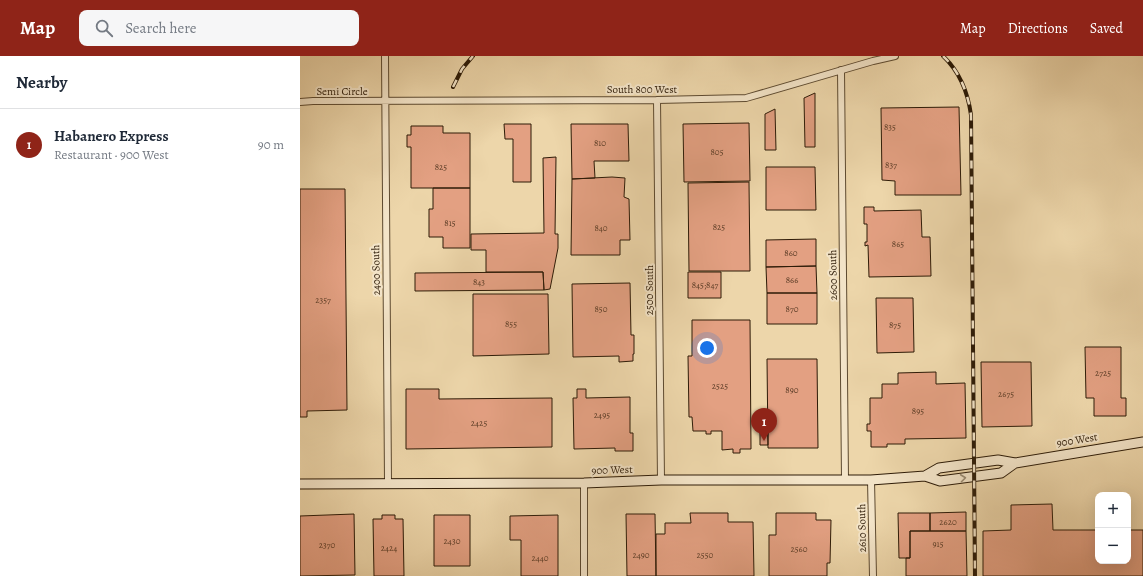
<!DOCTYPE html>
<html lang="en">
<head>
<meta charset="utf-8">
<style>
  :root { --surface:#fff; --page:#f6f6f7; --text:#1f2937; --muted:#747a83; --line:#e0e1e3; --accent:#8f2418 }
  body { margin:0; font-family:Alegreya,serif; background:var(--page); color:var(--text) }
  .controls { position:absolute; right:12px; bottom:12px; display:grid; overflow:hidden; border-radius:8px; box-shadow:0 4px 16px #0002 }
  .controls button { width:36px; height:36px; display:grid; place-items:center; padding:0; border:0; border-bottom:1px solid var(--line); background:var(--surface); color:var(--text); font:20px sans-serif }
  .you { position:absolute; left:407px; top:292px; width:14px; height:14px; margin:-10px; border:3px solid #fff; border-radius:50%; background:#1a73e8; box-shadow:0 0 0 6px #1a73e833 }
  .badge { display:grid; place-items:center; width:26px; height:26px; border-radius:50%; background:var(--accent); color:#fff; font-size:13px; font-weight:700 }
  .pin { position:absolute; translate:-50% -33px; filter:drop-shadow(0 1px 2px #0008) }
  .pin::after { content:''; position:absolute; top:21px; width:14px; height:12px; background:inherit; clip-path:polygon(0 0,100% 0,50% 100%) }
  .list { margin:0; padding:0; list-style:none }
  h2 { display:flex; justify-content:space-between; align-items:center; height:52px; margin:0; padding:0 16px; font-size:17px }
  h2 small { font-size:13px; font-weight:400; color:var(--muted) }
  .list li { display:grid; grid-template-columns:26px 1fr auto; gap:12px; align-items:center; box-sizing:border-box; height:72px; padding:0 16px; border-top:1px solid var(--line) }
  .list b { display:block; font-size:15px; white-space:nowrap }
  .list p { margin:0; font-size:13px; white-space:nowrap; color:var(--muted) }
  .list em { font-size:13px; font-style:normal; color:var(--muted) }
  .icon { flex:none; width:22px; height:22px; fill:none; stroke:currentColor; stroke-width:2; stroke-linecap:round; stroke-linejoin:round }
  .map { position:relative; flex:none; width:843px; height:520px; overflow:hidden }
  header { display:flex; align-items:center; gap:24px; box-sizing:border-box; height:56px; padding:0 20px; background:var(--accent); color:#fff }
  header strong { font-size:19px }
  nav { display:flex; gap:22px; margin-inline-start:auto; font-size:14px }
  .search { width:280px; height:36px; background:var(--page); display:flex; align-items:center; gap:10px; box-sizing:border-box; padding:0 14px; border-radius:8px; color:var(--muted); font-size:15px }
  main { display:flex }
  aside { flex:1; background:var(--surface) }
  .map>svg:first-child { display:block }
  .building { fill:#e3a082; stroke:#2d1b07 }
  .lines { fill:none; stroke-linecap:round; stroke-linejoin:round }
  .minor-casing { stroke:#5d4a30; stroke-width:8 }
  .secondary-casing { stroke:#2d1b07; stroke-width:11 }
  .minor { stroke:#f3e4c8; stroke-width:6 }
  .secondary { stroke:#f3e4c8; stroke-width:9 }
  .rail-casing { stroke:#2d1b07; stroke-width:4 }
  .rail { stroke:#f3e4c8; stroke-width:2.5; stroke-dasharray:8; stroke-linecap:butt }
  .oneway { stroke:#9a8a71 }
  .labels { text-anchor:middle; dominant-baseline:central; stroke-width:4; stroke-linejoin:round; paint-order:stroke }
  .number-label { font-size:9px; fill:#5a3c26 }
  .street-label { font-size:11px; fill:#2d1b07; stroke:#f3e4c8 }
</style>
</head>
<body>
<header>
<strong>Map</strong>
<div class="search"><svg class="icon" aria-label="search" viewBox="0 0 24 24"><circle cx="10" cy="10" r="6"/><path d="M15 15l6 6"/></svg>Search here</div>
<nav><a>Map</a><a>Directions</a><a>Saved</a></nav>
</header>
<main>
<aside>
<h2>Nearby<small></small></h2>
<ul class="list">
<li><span class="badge">1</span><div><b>Habanero Express</b><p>Restaurant · 900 West</p></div><em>90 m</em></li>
</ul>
</aside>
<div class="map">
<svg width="843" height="520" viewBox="0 0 843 520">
  <rect width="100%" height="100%" fill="#edd6aa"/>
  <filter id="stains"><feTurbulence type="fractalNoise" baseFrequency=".005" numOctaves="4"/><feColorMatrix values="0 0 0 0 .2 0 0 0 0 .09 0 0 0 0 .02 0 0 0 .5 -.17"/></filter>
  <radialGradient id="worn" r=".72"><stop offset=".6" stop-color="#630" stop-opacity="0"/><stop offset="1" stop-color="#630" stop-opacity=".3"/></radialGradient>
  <path class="building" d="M515 37V91H505L504 42Z
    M659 51 661 139H595V125L582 124 581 52Z
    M475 53 476 94H465V58Z
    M449 67 450 125 384 126 383 68Z
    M204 68H231V126H213V83H205Z
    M271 68H328L329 105H294L295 122 272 123Z
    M111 70H143V77H170V132H111V91H107V79H111Z
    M256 101 255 178H258V192L250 233 244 234 243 216H186V194H171V178L244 177 243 102Z
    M466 111H515L516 154H466Z
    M312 121 325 122 324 141 329 143 330 184H320V199H271L272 123Z
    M449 126 450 215H389L388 127Z
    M133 132H170V192H143V181H129V153H133Z
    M0 133H45L47 354 7 355V361H0Z
    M564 151H574V155L621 154 622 181H630L631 220 569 221 568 189 565 190V186H567V168H564Z
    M516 183V210L466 211V184Z
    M516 210 517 237H467L466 211Z
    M243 216 244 234 115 235V217Z
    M388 216H421V242H388Z
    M330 227 331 279H334V298H333V305L319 306V300L273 301 272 228Z
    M467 237H517V268H467Z
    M173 238H248L249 298 173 300Z
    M576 242H613L614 296 577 297Z
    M392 264H450L451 393H440V397H433V393L422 394V375H411V378H406V375H393L392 361H389L388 300H392Z
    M785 291H821V342H826V360H794V342H786Z
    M467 303H517L518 392H468Z
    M681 306H731L732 370 682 371Z
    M636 316V328L665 327 666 382 605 383V388H587V391H571V375H567V368H570V342H582V328H598V317Z
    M106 333H139V343L252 342V391L106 393Z
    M277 333H286V342L330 341V377H333V395H315V392L274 393 273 342H277Z
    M460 365H468V389H460Z
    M752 448 753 474H798V505H828V474H843V520H683V475L711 474V449Z
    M666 456V475H630V457Z
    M390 457H428V466H453L454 520H356V478H365V467H391Z
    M476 457H516V464H531L530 507H527V520H469V479H476Z
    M598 457H630V475H610V502H599Z
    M54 458 55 519 0 520V460Z
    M326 458H355L356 520H327Z
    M82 459H95V463H103L104 520H74L73 463H82Z
    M134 459H170V510H134Z
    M258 459V520H221V484H210V460Z
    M610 475H666L667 520H606V502H610Z"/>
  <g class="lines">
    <defs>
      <path id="minor" d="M85 0 88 427
        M541 14 545 423
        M357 44 361 424
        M0 46 13 45 357 44 446 42 573 5 595 0
        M571 424 573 520
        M284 427V520"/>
      <path id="secondary" d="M625 420 639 412 698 404 715 407 843 386
        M0 428 284 427 361 424H571L625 420 640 425 701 417 715 407"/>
    </defs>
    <use href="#minor" class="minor-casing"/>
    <use href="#secondary" class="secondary-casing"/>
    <use href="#minor" class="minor"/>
    <use href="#secondary" class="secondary"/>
    <defs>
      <path id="rail" d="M643 0C660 16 668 37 671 59L675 520
        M153 31 162 13 173 0"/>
    </defs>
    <use href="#rail" class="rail-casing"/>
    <use href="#rail" class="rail"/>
  </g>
  <defs><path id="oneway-chevron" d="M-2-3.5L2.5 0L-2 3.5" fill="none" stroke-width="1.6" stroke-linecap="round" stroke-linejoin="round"/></defs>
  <use class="oneway" href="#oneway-chevron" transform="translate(663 422) rotate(-7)"/>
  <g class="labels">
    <g class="number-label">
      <text x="590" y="71">835</text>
      <text x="300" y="87">810</text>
      <text x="417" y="96">805</text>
      <text x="591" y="109">837</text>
      <text x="141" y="111">825</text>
      <text x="150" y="167">815</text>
      <text x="419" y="171">825</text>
      <text x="301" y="172">840</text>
      <text x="598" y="188">865</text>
      <text x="491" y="197">860</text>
      <text x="492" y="224">866</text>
      <text x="179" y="226">843</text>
      <text x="405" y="229">845;847</text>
      <text x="23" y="244">2357</text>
      <text x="301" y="253">850</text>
      <text x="492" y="253">870</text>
      <text x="211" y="268">855</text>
      <text x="595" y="269">875</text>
      <text x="803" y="317">2725</text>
      <text x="420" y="330">2525</text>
      <text x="492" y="334">890</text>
      <text x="706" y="338">2675</text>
      <text x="618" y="355">895</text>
      <text x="302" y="359">2495</text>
      <text x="179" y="367">2425</text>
      <text x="648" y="466">2620</text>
      <text x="152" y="485">2430</text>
      <text x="638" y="488">915</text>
      <text x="27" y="489">2370</text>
      <text x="89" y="492">2424</text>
      <text x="499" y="493">2560</text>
      <text x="341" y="499">2490</text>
      <text x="405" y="499">2550</text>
      <text x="240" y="502">2440</text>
    </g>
    <g class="street-label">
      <text x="342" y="33">South 800 West</text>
      <text x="42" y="35">Semi Circle</text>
      <text transform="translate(76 214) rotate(-91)">2400 South</text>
      <text transform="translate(533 219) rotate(-91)">2600 South</text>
      <text transform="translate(349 234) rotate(-90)">2500 South</text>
      <text transform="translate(777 384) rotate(-9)">900 West</text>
      <text transform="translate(312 414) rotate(-2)">900 West</text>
      <text transform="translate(562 472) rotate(-91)">2610 South</text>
    </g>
  </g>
  <rect width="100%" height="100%" filter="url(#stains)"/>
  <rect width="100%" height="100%" fill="url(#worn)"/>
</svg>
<div class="controls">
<button>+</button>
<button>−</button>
</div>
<div class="you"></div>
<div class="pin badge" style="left:464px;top:385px">1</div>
</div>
</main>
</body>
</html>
